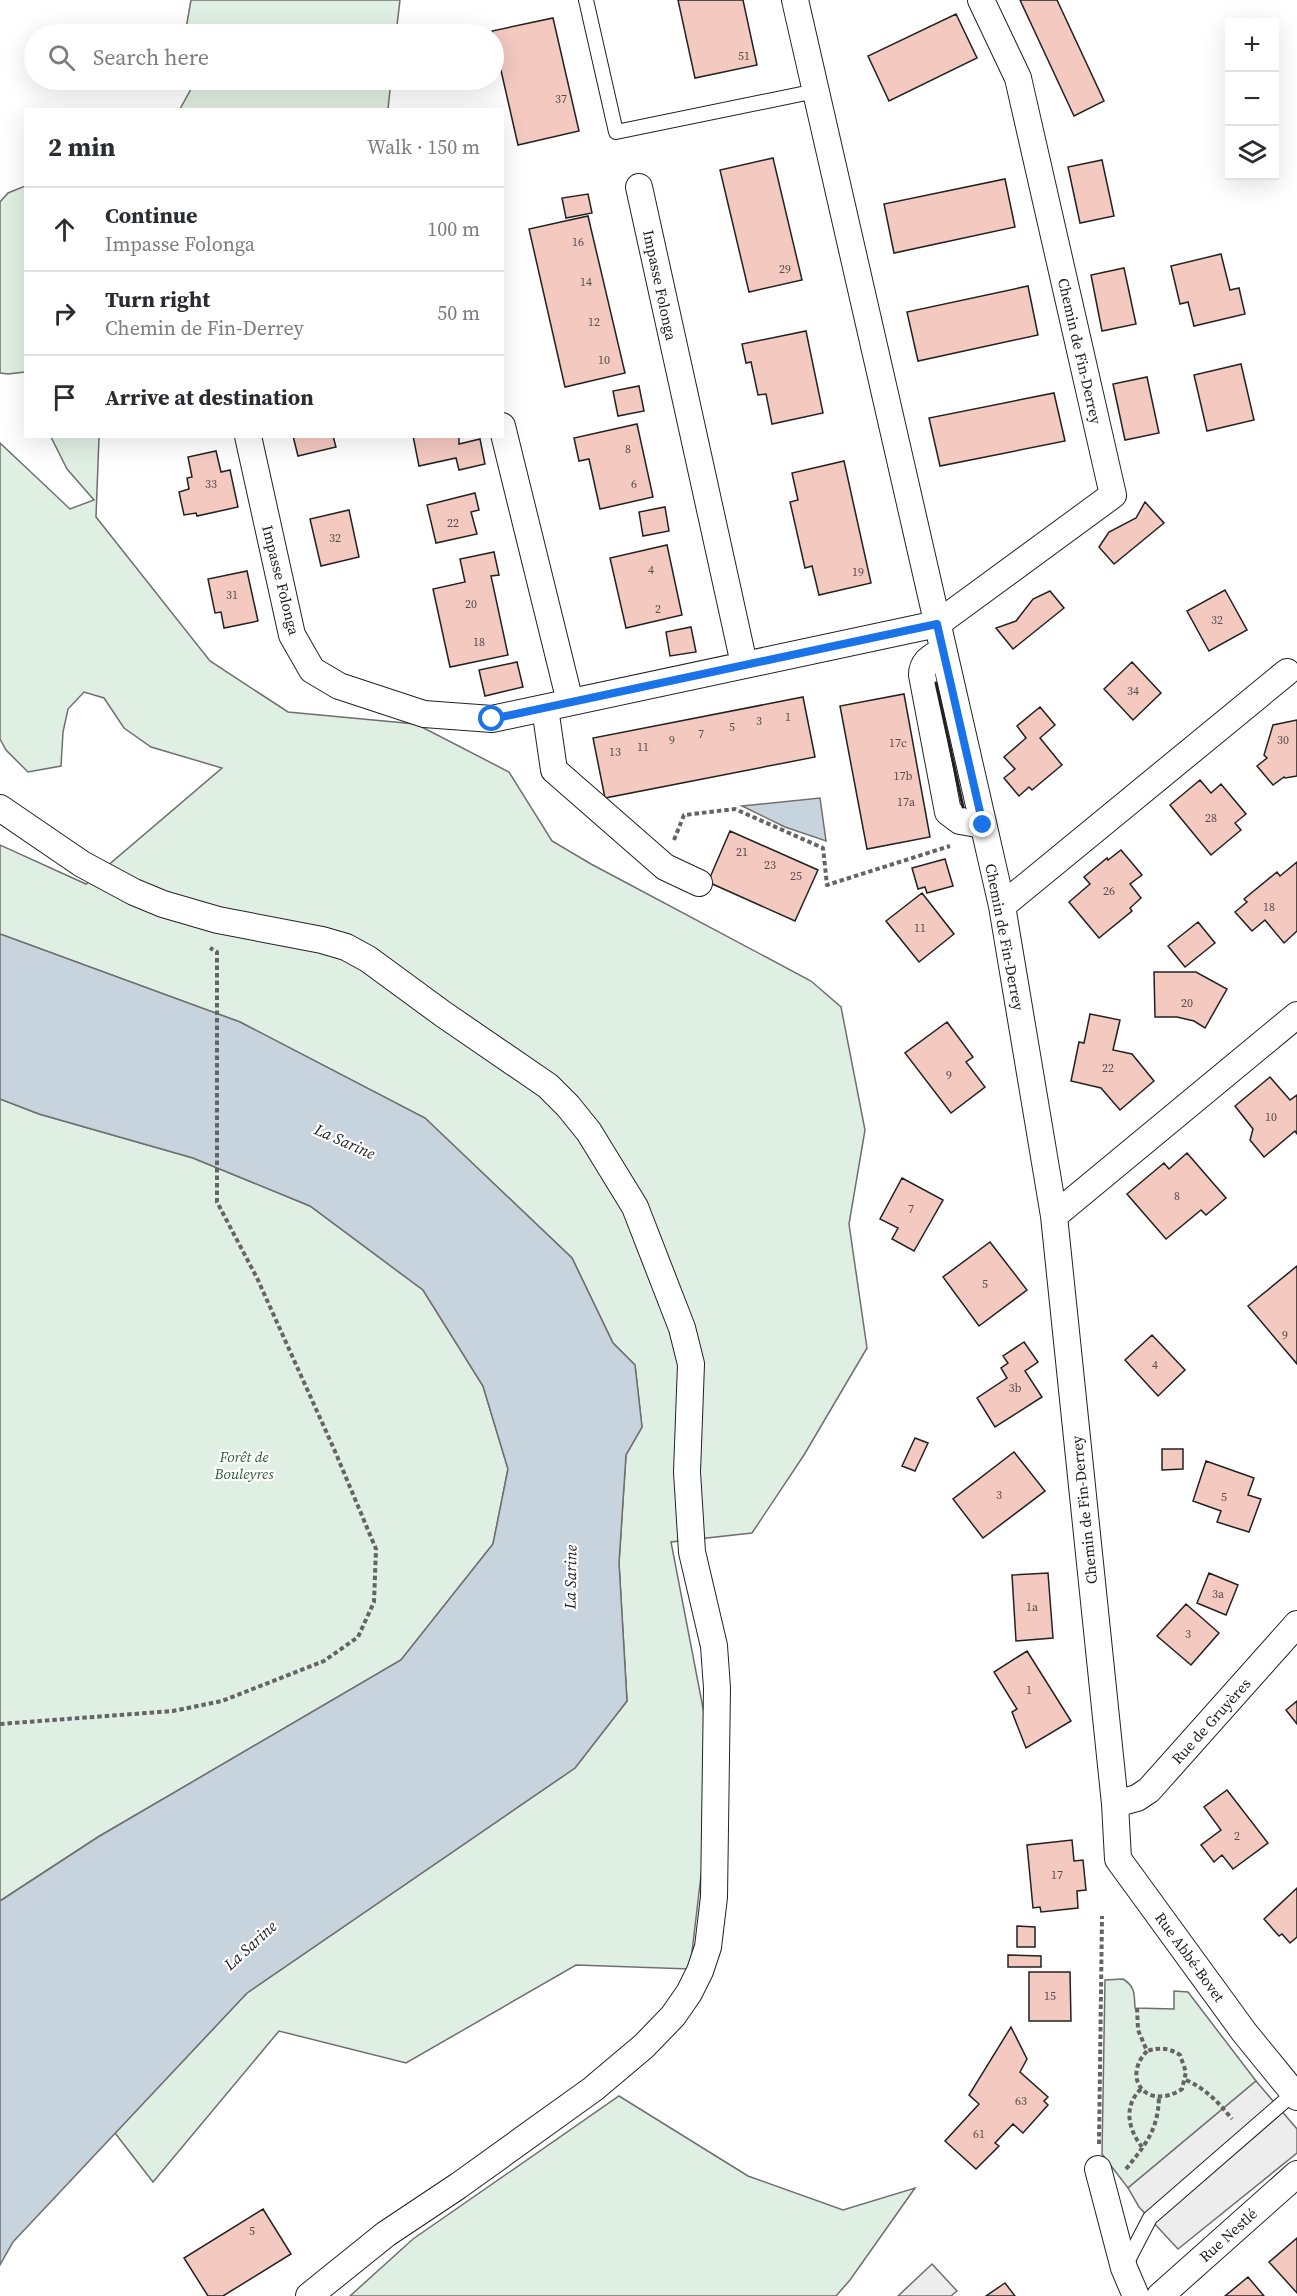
<!DOCTYPE html>
<html lang="en">
<head>
<meta charset="utf-8">
<style>
  :root { --surface:#fff; --page:#f7f7f7; --text:#2b2b33; --muted:#7c7c81; --line:#e1e1e2 }
  body { margin:0; font-family:"Source Serif 4",serif; background:var(--page); color:var(--text) }
  .controls { position:absolute; right:18px; top:18px; display:grid; overflow:hidden; border-radius:0px; box-shadow:0 6px 24px #0002 }
  .controls button { width:54px; height:54px; display:grid; place-items:center; padding:0; border:0; border-bottom:2px solid var(--line); background:var(--surface); color:var(--text); font:30px sans-serif }
  .stop { position:absolute; width:18px; height:18px; margin:-14px; border:4px solid #1a73e8; border-radius:50%; background:#fff }
  .stop.end { background:#1a73e8; border-color:#fff; box-shadow:0 2px 6px #0008 }
  .list { margin:0; padding:0; list-style:none }
  h2 { display:flex; justify-content:space-between; align-items:center; height:78px; margin:0; padding:0 24px; font-size:26px }
  h2 small { font-size:20px; font-weight:400; color:var(--muted) }
  .list li { display:grid; grid-template-columns:39px 1fr auto; gap:18px; align-items:center; box-sizing:border-box; height:84px; padding:0 24px; border-top:2px solid var(--line) }
  .list b { display:block; font-size:22px; white-space:nowrap }
  .list p { margin:0; font-size:20px; white-space:nowrap; color:var(--muted) }
  .list em { font-size:20px; font-style:normal; color:var(--muted) }
  .icon { flex:none; width:33px; height:33px; fill:none; stroke:currentColor; stroke-width:2; stroke-linecap:round; stroke-linejoin:round }
  .map { position:relative; flex:none; width:1297px; height:2296px; overflow:hidden }
  .search { position:absolute; background:var(--surface); box-shadow:0 6px 24px #0002; left:24px; top:24px; width:480px; height:66px; display:flex; align-items:center; gap:15px; box-sizing:border-box; padding:0 21px; border-radius:33px; color:var(--muted); font-size:22px }
  .panel { position:absolute; background:var(--surface); box-shadow:0 6px 24px #0002; left:24px; top:108px; width:480px; height:330px; border-radius:0px }
  .map>svg:first-child { display:block }
  .green { fill:#e0efe3; stroke:#6f6f6f; stroke-width:1.5 }
  .parking { fill:#ededed; stroke:#6f6f6f; stroke-width:1.5 }
  .water { fill:#c7d3dd; stroke:#6f6f6f; stroke-width:1.5 }
  .building { fill:#f3c9c0; stroke:#222; stroke-width:1.5 }
  .lines { fill:none; stroke-linecap:round; stroke-linejoin:round }
  .lane-casing { stroke:#222; stroke-width:16 }
  .street-casing { stroke:#222; stroke-width:28 }
  .path { stroke:#646464; stroke-width:4; stroke-dasharray:4.5 3; stroke-linecap:butt }
  .lane { stroke:#fff; stroke-width:14 }
  .street { stroke:#fff; stroke-width:26 }
  .wall { stroke:#222; stroke-width:3 }
  .route { stroke:#1a73e8; stroke-width:8 }
  .labels { text-anchor:middle; dominant-baseline:central; stroke-width:4.5; stroke-linejoin:round; paint-order:stroke }
  .number-label { font-size:12px; fill:#564c4a }
  .street-label { font-size:15px; fill:#222; stroke:#fff }
  .park-label { font-size:15px; font-style:italic; fill:#2f5e38; stroke:#fff }
  .water-label { font-size:16px; font-style:italic; fill:#222; stroke:#fff }
</style>
</head>
<body>
<div class="map">
<svg width="1297" height="2296" viewBox="0 0 1297 2296">
  <rect width="100%" height="100%" fill="#fff"/>
  <path class="green" d="M191 0H400L396 34H185Z
    M196 80H391L388 109H180Z
    M25 186V372L8 374 0 373V202L8 193Z
    M51 437H99L96 517 210 661 288 712 416 724 509 772 552 841 591 864 811 981 841 1007 865 1130 849 1224 867 1348 804 1455 752 1533 671 1542 714 1765 690 1969 576 1965 406 2063 279 2031 153 2182 115 2133 247 1993 575 1768 627 1701 619 1563 626 1455 642 1427 635 1365 613 1343 572 1258 425 1118 240 1022 0 934V845L86 884 222 768 151 747 124 728 104 698 84 692 68 709 63 732 61 766 28 772 6 750 0 739V443L70 509 94 500 67 469Z
    M0 1099 39 1114 193 1158 310 1206 423 1290 483 1386 508 1469 493 1544 401 1660 98 1837 0 1901Z
    M1123 1979C1136 1987 1134 1995 1135 2008L1174 2009V1991L1188 1992 1256 2081 1128 2188 1102 2154 1105 1980Z
    M619 2096 748 2176 843 2210 915 2188 850 2280 836 2296H350L413 2239Z"/>
  <path class="parking" d="M1256 2081 1297 2129V2153L1178 2249 1139 2207 1128 2188Z
    M932 2264 957 2291 951 2296H898Z"/>
  <path class="water" d="M820 798 826 841 785 827 742 806Z
    M0 934 240 1022 425 1118 572 1258 613 1343 635 1365 642 1427 626 1455 619 1563 627 1701 575 1768 247 1993 13 2242 0 2265V1901L98 1837 401 1660 493 1544 508 1469 483 1386 423 1290 310 1206 193 1158 39 1114 0 1099Z"/>
  <path class="building" d="M678 0H743L757 65 695 78Z
    M1020 0H1057L1104 101 1074 116Z
    M956 14 977 58 889 101 868 56Z
    M553 18 579 131 518 145 492 31Z
    M773 158 802 280 749 292 720 170Z
    M1102 160 1114 216 1080 223 1068 167Z
    M1005 179 1015 227 894 253 884 204Z
    M588 194 592 213 566 218 562 198Z
    M588 216 625 373 565 387 529 229Z
    M1221 254 1230 290 1239 288 1245 314 1194 326 1188 302 1180 304 1171 266Z
    M1124 268 1136 324 1102 331 1091 275Z
    M1028 286 1038 335 918 361 907 312Z
    M806 331 823 413 772 424 766 394 758 395 751 362 746 363 742 344Z
    M1241 364 1254 420 1207 431 1194 375Z
    M1147 377 1159 433 1125 440 1113 384Z
    M639 386 644 411 618 416 613 391Z
    M1054 393 1065 441 940 466 929 418Z
    M637 424 653 497 600 509 589 459 579 461 574 438Z
    M293 436H333L336 447 298 456Z
    M413 436H459V444L480 439 485 464 459 470 456 458 419 466Z
    M216 451 221 472 230 470 238 507 197 516 196 513 184 515 179 492 189 489 187 478 192 477 188 457Z
    M844 461 871 583 819 595 812 566 805 568 790 502 798 500 792 473Z
    M475 493 479 510 471 512 477 534 436 543 427 505Z
    M1145 502 1164 523 1114 564 1099 547 1109 532 1136 518Z
    M665 507 669 531 643 536 639 512Z
    M349 510 359 557 321 566 310 519Z
    M667 545 682 615 626 628 610 558Z
    M494 552 499 575 491 576 508 655 450 667 433 589 465 582 460 559Z
    M247 571 258 621 224 628 221 612 215 613 208 579Z
    M1225 590 1247 630 1209 651 1187 611Z
    M1050 591 1064 608 1013 649 996 628 1016 621 1033 599Z
    M691 627 696 652 670 656 666 632Z
    M517 662 523 687 485 696 479 670Z
    M1132 662 1161 693 1133 720 1104 689Z
    M904 694 930 837 867 849 840 706Z
    M803 697 815 757 605 798 593 738Z
    M1040 707 1055 725 1040 738 1062 765 1032 790 1029 787 1019 796 1004 778 1015 769 1004 757 1026 738 1017 726Z
    M1297 720V776L1285 778 1284 777 1273 785 1257 766 1267 758 1264 755 1273 725Z
    M1200 780 1211 793 1221 784 1246 814 1235 823 1241 830 1211 855 1170 805Z
    M730 831 818 870 795 921 708 882Z
    M1121 850 1142 875 1130 884 1141 898 1130 908 1132 911 1099 938 1069 902 1090 884 1084 877 1107 858 1108 860Z
    M945 859 953 886 927 893 925 887 918 889 912 868Z
    M1297 862V931L1284 943 1265 920 1252 931 1235 912 1247 902 1244 899 1277 872 1280 876Z
    M922 893 954 934 919 962 886 921Z
    M1198 922 1215 943 1185 967 1168 946Z
    M1154 972H1196L1227 989 1205 1028 1194 1021 1177 1017H1155Z
    M1090 1014 1120 1020 1113 1050 1132 1054 1154 1081 1120 1110 1101 1088 1071 1081 1079 1042 1084 1043Z
    M947 1022 973 1057 966 1062 985 1087 951 1113 905 1053Z
    M1270 1077 1290 1100 1297 1095V1134L1295 1131 1264 1157 1250 1140 1253 1129 1235 1106Z
    M1187 1153 1226 1198 1206 1215 1201 1210 1166 1239 1127 1194 1164 1163 1169 1169Z
    M902 1178 943 1200 914 1251 892 1239 898 1228 880 1219Z
    M990 1242 1027 1290 979 1326 943 1277Z
    M1297 1266V1364L1248 1306Z
    M1152 1335 1185 1370 1158 1396 1125 1360Z
    M1024 1342 1038 1362 1025 1371 1042 1397 995 1427 977 1398 1007 1378 1001 1368 1008 1363 1003 1356Z
    M915 1438 928 1443 915 1471 902 1466Z
    M1162 1449H1183V1469L1162 1470Z
    M1014 1452 1045 1491 983 1538 953 1499Z
    M1206 1461 1254 1478 1248 1495 1261 1499 1249 1532 1217 1522 1221 1511 1193 1501Z
    M1048 1573 1053 1638 1016 1641 1012 1575Z
    M1209 1573 1238 1585 1226 1615 1197 1603Z
    M1186 1604 1219 1633 1191 1665 1157 1636Z
    M1027 1651 1071 1721 1026 1748 1012 1712 1017 1709 994 1672Z
    M1297 1701V1724L1286 1710Z
    M1227 1790 1268 1843 1233 1869 1222 1855 1214 1862 1201 1845 1221 1830 1204 1807Z
    M1072 1840 1074 1861 1083 1860 1086 1890 1077 1891 1078 1908 1041 1912 1040 1907 1033 1908 1027 1845Z
    M1297 1888V1937L1290 1943 1282 1934 1279 1936 1264 1919Z
    M1017 1926 1035 1927V1947H1017Z
    M1008 1955 1041 1956V1967H1008Z
    M1029 1972H1070L1071 2021H1029Z
    M1011 2027 1027 2059 1020 2072 1048 2097 1044 2101 1048 2105 1023 2133 1013 2124 995 2143 999 2146 976 2169 945 2141 979 2104 969 2095Z
    M263 2209 291 2254 223 2296H208L184 2258Z
    M1297 2238V2293L1269 2262Z
    M1248 2277 1264 2296H1225Z
    M1005 2283 1015 2296H986L1002 2285Z"/>
  <g class="lines">
    <defs>
      <path id="lane" d="M586 0 616 132 816 91
        M1124 2268 1150 2218 1294 2093"/>
      <path id="street" d="M795 0 1002 906 1054 1216 1115 1804 1118 1859 1244 2032 1297 2097
        M639 187 744 664
        M502 426 570 702
        M248 436 292 635 312 670 339 686 424 714 492 719 937 624 1113 495 1018 78 981 0
        M943 650C932 657 922 661 922 675L948 812 960 821 983 825
        M545 708 554 770 665 867 699 883
        M0 808 82 864 134 892 163 904 218 920 322 940 346 947 368 959 443 1014 548 1086 568 1106 589 1132 635 1207 682 1328 691 1364 687 1472 692 1552 714 1646 717 1688 714 1897 708 1947 700 1971 689 1993 673 2016 644 2046 593 2089 458 2186 386 2234 309 2296
        M1002 906 1287 672
        M1054 1216 1297 1015
        M1115 1804 1137 1798 1149 1790 1297 1624
        M1098 2169 1124 2268 1136 2296
        M1160 2296 1297 2174"/>
    </defs>
    <use href="#lane" class="lane-casing"/>
    <use href="#street" class="street-casing"/>
    <path class="path" d="M674 840 684 815 735 809 823 848 827 885 950 846
      M0 1724 173 1711 222 1701 324 1661 358 1637 374 1602 376 1549 334 1449 257 1278 217 1202V952L210 948
      M1137 2008 1138 2030 1147 2051C1120 2080 1149 2111 1182 2089L1186 2072 1180 2055C1169 2048 1160 2047 1147 2051
      M1186 2080C1206 2089 1218 2102 1232 2119
      M1141 2089C1123 2106 1128 2129 1142 2147
      M1099 2144 1102 1916
      M1126 2169C1146 2144 1158 2130 1159 2097"/>
    <use href="#lane" class="lane"/>
    <use href="#street" class="street"/>
    <path class="wall" d="M936 683 963 807"/>
  </g>
  <g class="lines">
    <path class="route" d="M492 719 937 624 983 825"/>
  </g>
  <g class="labels">
    <g class="number-label">
      <text x="744" y="56">51</text>
      <text x="561" y="99">37</text>
      <text x="578" y="242">16</text>
      <text x="785" y="269">29</text>
      <text x="586" y="282">14</text>
      <text x="594" y="322">12</text>
      <text x="604" y="360">10</text>
      <text x="628" y="449">8</text>
      <text x="211" y="484">33</text>
      <text x="634" y="484">6</text>
      <text x="453" y="523">22</text>
      <text x="335" y="538">32</text>
      <text x="651" y="570">4</text>
      <text x="858" y="572">19</text>
      <text x="232" y="595">31</text>
      <text x="471" y="604">20</text>
      <text x="658" y="609">2</text>
      <text x="1217" y="620">32</text>
      <text x="479" y="642">18</text>
      <text x="1133" y="691">34</text>
      <text x="788" y="717">1</text>
      <text x="759" y="721">3</text>
      <text x="732" y="727">5</text>
      <text x="701" y="734">7</text>
      <text x="672" y="740">9</text>
      <text x="1283" y="740">30</text>
      <text x="898" y="743">17c</text>
      <text x="643" y="747">11</text>
      <text x="615" y="752">13</text>
      <text x="903" y="776">17b</text>
      <text x="906" y="802">17a</text>
      <text x="1211" y="818">28</text>
      <text x="742" y="852">21</text>
      <text x="770" y="865">23</text>
      <text x="796" y="876">25</text>
      <text x="1109" y="891">26</text>
      <text x="1269" y="907">18</text>
      <text x="920" y="928">11</text>
      <text x="1187" y="1003">20</text>
      <text x="1108" y="1068">22</text>
      <text x="949" y="1075">9</text>
      <text x="1271" y="1117">10</text>
      <text x="1177" y="1196">8</text>
      <text x="911" y="1209">7</text>
      <text x="985" y="1284">5</text>
      <text x="1285" y="1335">9</text>
      <text x="1155" y="1365">4</text>
      <text x="1015" y="1388">3b</text>
      <text x="999" y="1495">3</text>
      <text x="1224" y="1497">5</text>
      <text x="1218" y="1594">3a</text>
      <text x="1032" y="1607">1a</text>
      <text x="1188" y="1634">3</text>
      <text x="1029" y="1690">1</text>
      <text x="1237" y="1836">2</text>
      <text x="1057" y="1875">17</text>
      <text x="1050" y="1996">15</text>
      <text x="1021" y="2101">63</text>
      <text x="979" y="2134">61</text>
      <text x="252" y="2231">5</text>
    </g>
    <g class="street-label">
      <text transform="translate(660 285) rotate(78)">Impasse Folonga</text>
      <text transform="translate(1080 351) rotate(77)">Chemin de Fin-Derrey</text>
      <text transform="translate(281 580) rotate(76)">Impasse Folonga</text>
      <text transform="translate(1005 937) rotate(79)">Chemin de Fin-Derrey</text>
      <text transform="translate(1084 1510) rotate(-96)">Chemin de Fin-Derrey</text>
      <text transform="translate(1211 1721) rotate(-48)">Rue de Gruyères</text>
      <text transform="translate(1190 1957) rotate(54)">Rue Abbé-Bovet</text>
      <text transform="translate(1228 2235) rotate(-42)">Rue Nestlé</text>
    </g>
    <g class="park-label">
      <text x="244" y="1456">Forêt de<tspan x="244" dy="17">Bouleyres</tspan></text>
    </g>
    <g class="water-label">
      <text transform="translate(345 1141) rotate(24)">La Sarine</text>
      <text transform="translate(570 1577) rotate(-89)">La Sarine</text>
      <text transform="translate(250 1945) rotate(-42)">La Sarine</text>
    </g>
  </g>
</svg>
<div class="controls">
<button>+</button>
<button>−</button>
<button><svg class="icon" aria-label="layers" viewBox="0 0 24 24"><path d="M12 4l9 5-9 5-9-5zM3 14l9 5 9-5"/></svg></button>
</div>
<div class="stop" style="left:492px;top:719px"></div>
<div class="stop end" style="left:983px;top:825px"></div>
<div class="search"><svg class="icon" aria-label="search" viewBox="0 0 24 24"><circle cx="10" cy="10" r="6"/><path d="M15 15l6 6"/></svg>Search here</div>
<section class="panel">
<h2>2 min<small>Walk · 150 m</small></h2>
<ul class="list">
<li><svg class="icon" aria-label="ahead" viewBox="0 0 24 24"><path d="M12 20V5M6 11l6-6 6 6"/></svg><div><b>Continue</b><p>Impasse Folonga</p></div><em>100 m</em></li>
<li><svg class="icon" aria-label="right" viewBox="0 0 24 24"><path d="M7 20v-9h11M14 6l5 5-5 5"/></svg><div><b>Turn right</b><p>Chemin de Fin-Derrey</p></div><em>50 m</em></li>
<li><svg class="icon" aria-label="arrive" viewBox="0 0 24 24"><path d="M6 21V4h12l-3 4 3 4H6"/></svg><div><b>Arrive at destination</b></div></li>
</ul>
</section>
</div>
</body>
</html>
